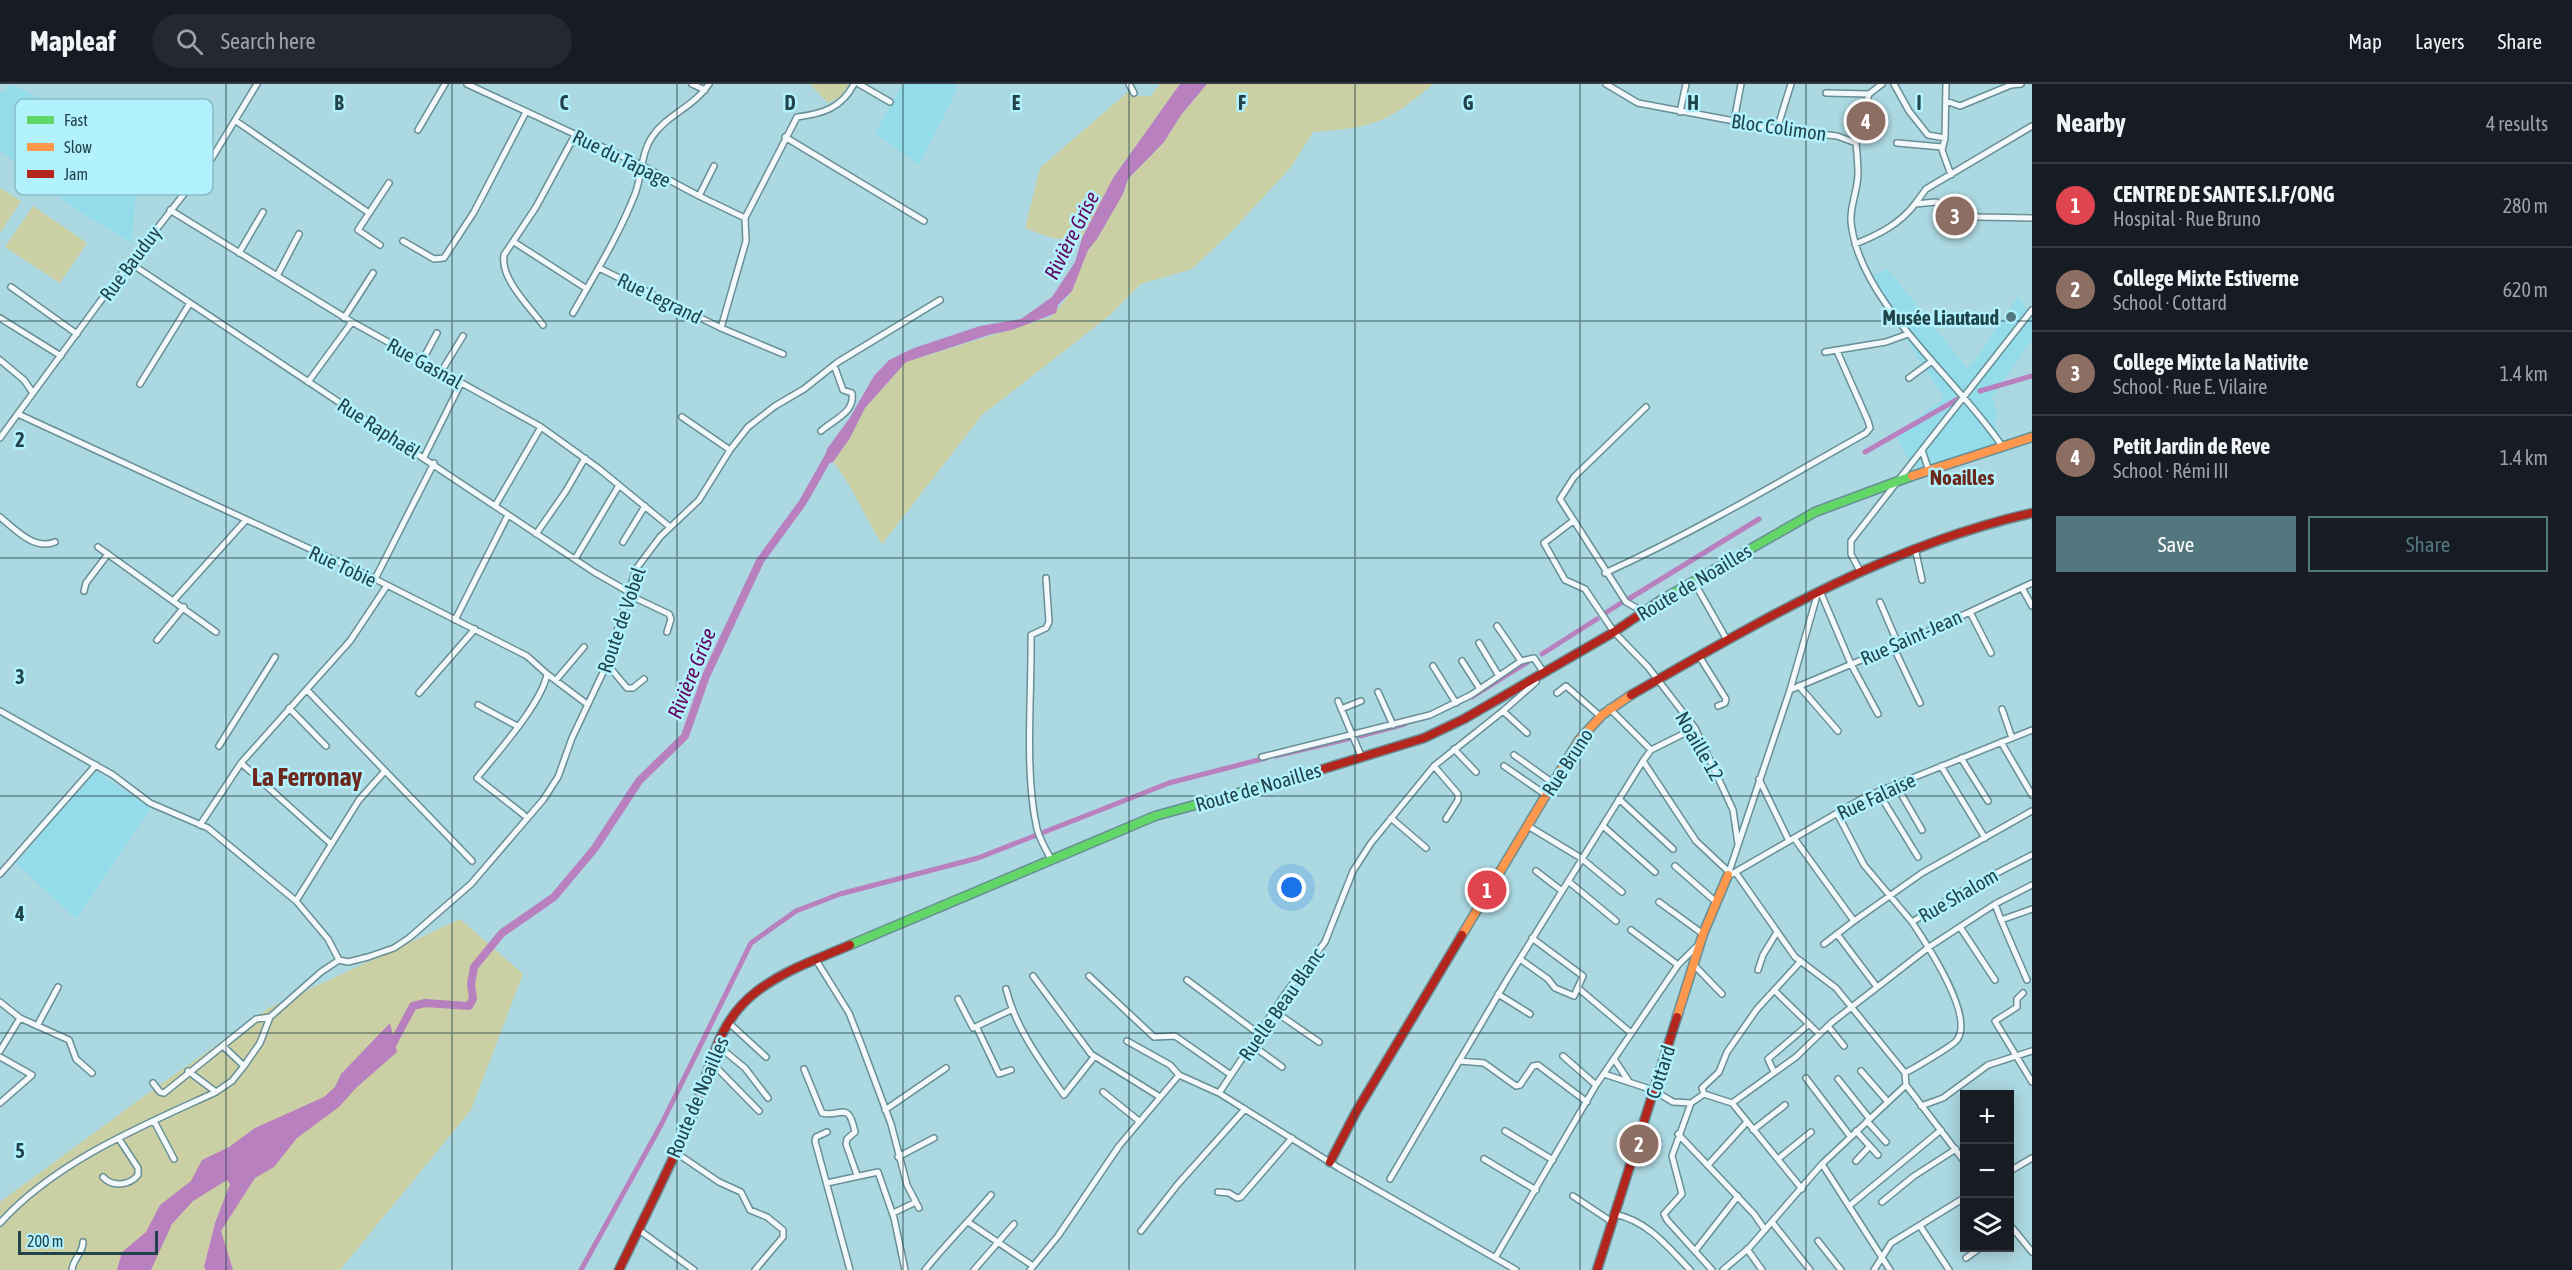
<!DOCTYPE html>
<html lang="en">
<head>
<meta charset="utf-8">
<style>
  :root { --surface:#171b24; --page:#242831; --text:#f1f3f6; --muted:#9ea1a6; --line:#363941; --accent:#52777f }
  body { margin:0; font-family:"Asap Condensed",sans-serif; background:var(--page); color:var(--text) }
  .controls { position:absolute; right:18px; bottom:18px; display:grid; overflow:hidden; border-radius:0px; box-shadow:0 3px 15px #0003 }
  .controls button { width:54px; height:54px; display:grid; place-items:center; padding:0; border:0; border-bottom:2px solid var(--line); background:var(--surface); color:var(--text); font:30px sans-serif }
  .scale { position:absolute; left:18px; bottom:15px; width:140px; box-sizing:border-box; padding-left:6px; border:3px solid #21434a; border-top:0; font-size:16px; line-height:21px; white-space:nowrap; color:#21434a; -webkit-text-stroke:4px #b2f1fe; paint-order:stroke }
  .you { position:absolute; left:1292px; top:804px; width:21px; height:21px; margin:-15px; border:4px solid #fff; border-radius:50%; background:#1a73e8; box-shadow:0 0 0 9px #1a73e833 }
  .badge { display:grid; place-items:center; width:39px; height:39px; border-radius:50%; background:var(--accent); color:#fff; font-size:20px; font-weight:700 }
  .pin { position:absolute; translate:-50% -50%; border:3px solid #fff; box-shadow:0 2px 6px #0006 }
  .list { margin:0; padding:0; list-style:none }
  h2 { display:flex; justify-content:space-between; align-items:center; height:78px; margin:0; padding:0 24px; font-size:26px }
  h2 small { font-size:20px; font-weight:400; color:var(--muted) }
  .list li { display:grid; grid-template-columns:39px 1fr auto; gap:18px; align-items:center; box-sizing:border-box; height:84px; padding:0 24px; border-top:2px solid var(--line) }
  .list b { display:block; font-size:22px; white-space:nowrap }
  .list p { margin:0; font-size:20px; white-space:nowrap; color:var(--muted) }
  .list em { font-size:20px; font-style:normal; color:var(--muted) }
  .actions { display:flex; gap:12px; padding:18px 24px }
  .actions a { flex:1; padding:14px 0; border:2px solid var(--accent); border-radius:0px; text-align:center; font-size:21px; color:var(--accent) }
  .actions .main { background:var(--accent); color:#fff }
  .icon { flex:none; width:33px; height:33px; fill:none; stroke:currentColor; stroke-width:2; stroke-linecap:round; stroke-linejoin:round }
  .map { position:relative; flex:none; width:2032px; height:1186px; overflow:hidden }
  header { display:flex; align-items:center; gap:36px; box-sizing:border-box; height:84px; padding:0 30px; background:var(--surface); border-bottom:2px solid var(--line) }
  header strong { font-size:28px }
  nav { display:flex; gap:33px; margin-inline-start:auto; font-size:21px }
  .search { width:420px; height:54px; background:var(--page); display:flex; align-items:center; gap:15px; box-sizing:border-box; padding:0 21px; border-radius:33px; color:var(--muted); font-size:22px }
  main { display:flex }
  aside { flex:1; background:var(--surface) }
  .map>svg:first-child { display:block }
  .built { fill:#95dcea }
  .green { fill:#cbd0a4 }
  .water { fill:#b980bf }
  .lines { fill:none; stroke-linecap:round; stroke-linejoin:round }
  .canal { stroke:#b980bf; stroke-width:5 }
  .river { stroke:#b980bf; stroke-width:8 }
  .street-casing { stroke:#688e96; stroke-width:8 }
  .fast-casing { stroke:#688e96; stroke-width:11 }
  .slow-casing { stroke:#688e96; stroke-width:11 }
  .jam-casing { stroke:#688e96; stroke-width:11 }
  .street { stroke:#f3f9fa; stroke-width:5 }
  .fast { stroke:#63d668; stroke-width:8 }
  .slow { stroke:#ff974d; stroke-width:8 }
  .jam { stroke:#b3261e; stroke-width:8 }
  .grid { fill:none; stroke:#21434a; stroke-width:1.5; stroke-opacity:0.55 }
  .poi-dot { fill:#52777f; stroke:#b2f1fe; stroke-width:2 }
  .labels { text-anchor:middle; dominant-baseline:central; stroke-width:5; stroke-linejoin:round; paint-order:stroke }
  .street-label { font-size:20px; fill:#21434a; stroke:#b2f1fe }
  .poi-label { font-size:20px; font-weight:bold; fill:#21434a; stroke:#b2f1fe; text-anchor:end }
  .water-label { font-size:21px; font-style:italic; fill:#62005b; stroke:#b2f1fe }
  .neighbourhood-label { font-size:21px; font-weight:bold; fill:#6c281c; stroke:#b2f1fe }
  .district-label { font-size:26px; font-weight:bold; fill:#6c281c; stroke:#b2f1fe }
  .key { fill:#b2f1fe; stroke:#86bdc8; stroke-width:1.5 }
  .key-label { font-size:16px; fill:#21434a }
  .grid-label { font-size:20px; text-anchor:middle; font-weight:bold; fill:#21434a; stroke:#b2f1fe; stroke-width:5; stroke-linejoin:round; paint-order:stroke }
</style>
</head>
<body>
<header>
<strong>Mapleaf</strong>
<div class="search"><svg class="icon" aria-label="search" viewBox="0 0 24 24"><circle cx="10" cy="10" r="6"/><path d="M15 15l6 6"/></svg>Search here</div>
<nav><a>Map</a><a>Layers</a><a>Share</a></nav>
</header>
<main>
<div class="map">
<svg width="2032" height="1186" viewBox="0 0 2032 1186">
  <rect width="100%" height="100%" fill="#acd8e1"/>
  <path class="built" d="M903 0H956L957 6 919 81 875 49Z
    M13 1 139 62 132 159 77 126 0 67V9Z
    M1888 185 1967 284 1977 274 2018 212 2032 233V256L1992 313 1998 331 1994 339 2004 358 1920 385 1910 379 1895 350 1944 314 1867 194Z
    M95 687 151 724 76 835 16 779Z"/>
  <path class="green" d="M810 0H849L840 13 828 19Z
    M1160 0H1180L1113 94 1081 157 1052 154 1025 144 1040 84 1129 7 1131 12H1151Z
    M1207 0H1433C1386 40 1374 43 1313 48L1291 83 1232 147 1192 185 1141 200 1109 232 982 331 882 460C864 433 854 403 833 378L850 354 865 324 906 278 1051 233 1070 210 1088 166 1097 155 1123 110 1128 95 1164 58 1181 31Z
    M0 104 21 117 0 149Z
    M33 122 87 159 60 199 5 163Z
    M460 835 523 890 471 1026 340 1186H0V1118L143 1013 269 924Z"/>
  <path class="water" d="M1180 0H1207L1181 31 1164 58 1128 95 1123 110 1097 155 1088 166 1072 207 1058 221 1056 229 1012 246 992 250 906 278 865 324 850 354 833 378 822 382 827 365 849 335 874 292 889 276 914 264 980 242 1021 235 1052 213 1075 178 1082 154 1113 94Z
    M390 939 397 968 356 1004 339 1023 297 1054 274 1083 255 1094 221 1147 233 1186H206L204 1183 215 1139 230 1100 227 1096 193 1117 172 1140 151 1186H117L122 1168 146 1148 160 1121 191 1097 202 1076 229 1063 255 1044 324 1013 335 1003 341 990Z"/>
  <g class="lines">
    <path class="canal" d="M1980 307 2032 292
      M1865 368 1965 311
      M1627 516 1759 435
      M1607 528 1621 519
      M1542 570 1597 535
      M1472 613 1531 576
      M1360 652 1405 640
      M1275 672 1348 655
      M581 1186 661 1041 751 859 796 827 840 810 978 774 1169 699 1266 674"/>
    <path class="river" d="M390 965 413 922 425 919 469 922 473 915 471 900 474 883 502 849 554 813 595 764 639 697 685 652 706 592 760 477 803 418 829 372"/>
    <defs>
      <path id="street" d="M467 0 643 82 699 112 745 134
        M692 0 705 6
        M859 0 890 18
        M1129 0 1134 9
        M1606 0 1638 19 1777 45 1837 52 1856 59C1857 69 1858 81 1858 91 1857 110 1848 126 1852 145 1864 222 1959 297 2002 362
        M1894 0 1909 27 1928 51 1945 54
        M1946 0 1945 54 1942 66 1951 91
        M1826 9 1869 10
        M1946 17 1960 22 2011 1 2021 0
        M1680 28 1686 0
        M236 37 369 129
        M1734 37 1741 0
        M2032 42 1926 105 1915 120 1936 118 1962 131 1979 133 2032 134
        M1777 45 1791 0
        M418 46 445 0
        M785 53 924 137
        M1856 59 1869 10 1882 0
        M1897 59 1942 63
        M699 112 714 82
        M170 126 352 238 541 343 598 384 670 443
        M403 157 434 175 444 174 474 128 526 28
        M514 158 587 205
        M1855 160C1878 151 1900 140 1915 120
        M380 161 358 146 389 99
        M239 169 263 128
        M130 179 594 488 629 508
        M599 184 721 244 783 270
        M277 192 299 150
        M11 203 77 250
        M573 229C595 190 619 151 635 110 642 92 641 69 652 53 666 31 694 23 709 0
        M0 234 61 272
        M344 234 373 189
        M543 241C530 223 500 195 504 171L536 123 575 51
        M721 244 746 157 745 134 797 33C822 30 842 24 854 0
        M1825 268 1886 258 1908 250
        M0 276 24 296 33 309
        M422 277 437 249
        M441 288 463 252
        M1909 294 1932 277
        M308 298 352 238
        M140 300 190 219
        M18 330 375 495 527 572 547 590C542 619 497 669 477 694L524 731
        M682 333 730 366
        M821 347C834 335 855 329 852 309L843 306 834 281
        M0 354 99 219 212 74 257 0
        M424 373 461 299
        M1929 387 1922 366 2032 226
        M495 422 541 343
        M0 433C15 445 34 467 55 458
        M1573 437 1544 459 1565 496 1585 505 1614 548 1648 583 1695 644 1733 726 1738 760
        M536 450 566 407 585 374
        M623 458 645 422
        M98 463 216 548
        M1915 464 1922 496
        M575 475 618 403
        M1860 487 1851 470V457L1922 366
        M1605 489C1695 448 1781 397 1866 349L1870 344 1868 337 1837 267
        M1046 494 1049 538 1046 544 1031 551C1032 612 1024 687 1037 745 1040 756 1046 766 1051 775
        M375 495 434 379
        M1694 498 1727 556
        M2022 504 2032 522
        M84 507 86 499 108 470
        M1820 507 1851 580 1878 630
        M629 511 669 530 671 535 667 548
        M174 516 246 436
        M1880 518 1898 560
        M1642 527 1626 518 1560 415 1574 393 1646 323
        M1970 528 1991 569
        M455 536 508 431
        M1497 542 1521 577 1534 574 1544 589
        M157 556 184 523
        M1479 559 1499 592
        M1893 562 1920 619
        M1699 572 1726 615 1725 619 1718 622
        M1462 577 1480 605
        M607 580 627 604H633L644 595
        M1433 582 1456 619
        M547 590 587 620
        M556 596 584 563
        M1799 602 1838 647
        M307 606 472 777
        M1790 606 1916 553 2032 499
        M1378 608 1393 641
        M419 609 475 545
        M1557 609 1566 602 1600 632
        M1338 617 1362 674
        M478 621 517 642
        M289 624 326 662
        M1609 624 1651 666
        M1341 625 1361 617
        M2002 625 2012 654
        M0 627 113 691 150 719 208 744 296 817 328 855 339 876
        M1503 627 1527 649
        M2001 658 2032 711
        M219 662 275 573
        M1454 665 1476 688
        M1514 671 1553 699
        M1262 673 1430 631 1471 611 1521 577
        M1961 674 1988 717
        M1643 677 1696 757 1729 788
        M241 679 330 759
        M1434 682 1458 710V716L1446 735
        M1504 682 1546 711
        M1941 682 1985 754
        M1759 695 1789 757
        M1896 701 1922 746
        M1878 708 1918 773
        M1619 715 1673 765
        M1837 729 1864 781 1912 838
        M1391 734 1426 764
        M200 741 241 679 350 557 386 503
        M1528 742 1581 774 1622 808
        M1603 742 1655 788
        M1794 754 1854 837 1824 860
        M1675 782 1716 818
        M1536 787 1562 807
        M1736 789 1795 873 1836 904 1905 989 1906 1001 1964 1077
        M0 790 96 681
        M1732 790 1865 713 2032 646
        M1728 791 1790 606 1818 508
        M1568 797 1616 837
        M296 817 359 716 385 687
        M1659 818 1703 850
        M1995 820 2001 836 2032 825
        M2001 836 2027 896
        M1854 837 1922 789 2032 727
        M1960 843 1995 896
        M1631 846 1678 881
        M1837 850 1877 903
        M1520 875 1548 895 1555 904 1574 912 1583 892 1532 854
        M339 876 348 878 368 873 394 864 409 854 471 800 543 716 558 693 572 654 607 580 636 485 660 453 699 416 730 366 748 343 775 322 804 305 838 278 940 216
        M816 876 849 929 860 957 891 1040 907 1101 919 1124
        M1694 881 1722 910
        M1758 886 1763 871 1777 848
        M1033 892 1091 970 1160 1013
        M1089 892 1154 953 1175 952 1231 991
        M1187 896 1259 950
        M1578 904 1631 949
        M1006 905C1016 945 1041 978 1064 1011L1094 973
        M1774 906 1819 950
        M2023 909 2017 915V923L1995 937 2032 998
        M1498 910 1530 930
        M958 915 973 944 1011 926
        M0 918 20 934 69 956 76 975 92 989
        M1274 927 1319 958
        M729 939 766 973
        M37 942 58 903
        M1828 942 1844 962
        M977 944 999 990 1011 986
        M1127 957 1170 981 1179 991 1219 1009 1339 1084 1516 1186
        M717 961 745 984 768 1014
        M1252 961 1282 983
        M224 963 244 982
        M0 967 20 934
        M1563 972 1596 1001
        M0 973 32 991 0 1019
        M1614 975 1628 996
        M709 976 759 1027
        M1459 977 1484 979 1516 1002 1520 1001 1533 982 1538 981 1587 1018
        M804 985 822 1029C841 1034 848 1015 855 1048L847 1055 846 1060 857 1091
        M188 987 216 1008
        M1861 987 1888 1018
        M1774 988 1768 975 1809 940
        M1905 989C1913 985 1954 961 1957 956 1975 932 1926 859 1912 838L1962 807 2032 771
        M1604 990 1653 1006 1673 1018 1691 1019 1704 1010
        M1806 994 1850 1052
        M1838 995 1869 1034
        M153 999 160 1008 164 1009 256 935 270 933
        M1103 1008 1139 1037
        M1219 1009 1285 910 1325 858 1353 787 1371 759 1434 682 1503 627 1536 598
        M1691 1019 1672 1072 1682 1110 1664 1130 1667 1136 1712 1186
        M1732 1019 1704 1010 1702 1004 1719 988 1727 968 1757 925 1801 877
        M1921 1022 1943 1014 1988 981 2032 967
        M885 1026 946 984
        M154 1037 174 1075
        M1867 1037 1886 1058
        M1753 1046 1785 1021
        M1505 1047 1553 1076
        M1856 1047 1878 1071
        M827 1048 816 1053 815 1057 850 1186
        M1678 1050 1754 1130 1765 1146
        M675 1068 719 1098 741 1108 750 1126 767 1133 783 1146V1153L755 1186
        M898 1073 934 1054
        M1484 1075 1536 1106
        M1778 1075 1811 1048
        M1856 1077 1870 1062
        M1822 1080 1890 1186
        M1708 1081 1747 1038
        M2010 1087 2032 1074
        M103 1093C112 1103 129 1102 138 1091V1084L119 1055
        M1390 1095 1508 894 1643 677 1651 666 1695 644
        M827 1099 878 1088 894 1134 905 1186
        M1802 1105 1732 1019 1796 973 1831 939 1929 863 1995 820 2032 801
        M1218 1108 1229 1109 1237 1114 1241 1113 1292 1054
        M1573 1112 1612 1138
        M1882 1118 1914 1092 1956 1065
        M1849 1122 1941 1046
        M893 1129 914 1119
        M1614 1130C1648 1137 1667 1162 1690 1186
        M968 1138 1033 1182
        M1772 1138 1810 1186
        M0 1139C56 1077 142 1042 216 1008L232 997 244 982 260 959 270 933 321 888 339 876
        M2010 1141 2032 1168
        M1920 1142 1949 1186
        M639 1146 694 1186
        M1141 1147 1178 1100 1245 1025
        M1818 1157 1841 1186
        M1747 1165 1762 1186
        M1695 1167 1738 1112
        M1495 1174 1596 1001 1678 881 1700 859
        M1966 1174 1980 1164
        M72 1186C73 1174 83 1170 83 1158
        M925 1186C946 1160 969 1137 991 1111
        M974 1186 1014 1140
        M1030 1186 1058 1152 1119 1062 1179 991
        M1723 1186 1749 1164 1822 1080 1906 1001
        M1874 1186 1891 1159 1964 1114"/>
      <path id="fast" d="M1661 516 1815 428 1912 392
        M850 861 1155 732 1307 690"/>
      <path id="slow" d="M1912 392 2032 353
        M1462 851 1579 656 1602 631 1631 611
        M1677 933 1703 850 1728 791"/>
      <path id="jam" d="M1631 611C1760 537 1886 462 2032 429
        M1307 690 1424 654 1464 635 1614 548 1661 516
        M1330 1078 1356 1028 1462 851
        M619 1186C643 1136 668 1087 690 1037 710 991 713 941 756 908 784 886 818 875 850 861
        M1597 1186 1677 933"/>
    </defs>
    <use href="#street" class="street-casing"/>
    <use href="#fast" class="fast-casing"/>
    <use href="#slow" class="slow-casing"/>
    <use href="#jam" class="jam-casing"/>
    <use href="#street" class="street"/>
    <use href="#fast" class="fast"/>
    <use href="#slow" class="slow"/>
    <use href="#jam" class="jam"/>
  </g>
  <path class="grid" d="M226 0V1186M452 0V1186M677 0V1186M903 0V1186M1129 0V1186M1355 0V1186M1580 0V1186M1806 0V1186M0 237H2032M0 474H2032M0 712H2032M0 949H2032"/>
  <circle class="poi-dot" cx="2011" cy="233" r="6"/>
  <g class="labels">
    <g class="street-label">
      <text transform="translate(1779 43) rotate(8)">Bloc Colimon</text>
      <text transform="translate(622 74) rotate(26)">Rue du Tapage</text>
      <text transform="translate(130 179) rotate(-53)">Rue Bauduy</text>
      <text transform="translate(660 214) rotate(26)">Rue Legrand</text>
      <text transform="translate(425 279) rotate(29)">Rue Gasnal</text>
      <text transform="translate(379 344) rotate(33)">Rue Raphaël</text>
      <text transform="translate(343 482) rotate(25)">Rue Tobie</text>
      <text transform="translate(1694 498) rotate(-31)">Route de Noailles</text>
      <text transform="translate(621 536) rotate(-71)">Route de Vobel</text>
      <text transform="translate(1911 553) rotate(-24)">Rue Saint-Jean</text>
      <text transform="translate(1700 662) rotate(60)">Noaille 12</text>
      <text transform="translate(1567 678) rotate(-57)">Rue Bruno</text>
      <text transform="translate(1258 703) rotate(-16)">Route de Noailles</text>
      <text transform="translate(1876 712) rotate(-25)">Rue Falaise</text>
      <text transform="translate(1958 811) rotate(-30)">Rue Shalom</text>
      <text transform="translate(1281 920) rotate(-55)">Ruelle Beau Blanc</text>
      <text transform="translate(1660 988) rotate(-72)">Cottard</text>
      <text transform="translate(697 1013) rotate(-67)">Route de Noailles</text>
    </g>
    <g class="poi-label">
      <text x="1999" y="233">Musée Liautaud</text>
    </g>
    <g class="water-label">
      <text transform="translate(1071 151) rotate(-63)">Rivière Grise</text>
      <text transform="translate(691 589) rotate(-68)">Rivière Grise</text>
    </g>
    <g class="neighbourhood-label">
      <text x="1962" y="393">Noailles</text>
    </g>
    <g class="district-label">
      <text x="307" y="693">La Ferronay</text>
    </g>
  </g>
  <rect x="15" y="15" width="198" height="96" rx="9" class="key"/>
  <rect x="27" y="32" width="27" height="8" fill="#63d668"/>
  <rect x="27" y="59" width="27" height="8" fill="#ff974d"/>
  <rect x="27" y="86" width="27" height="8" fill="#b3261e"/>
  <g class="key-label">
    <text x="64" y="42">Fast</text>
    <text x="64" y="69">Slow</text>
    <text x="64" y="96">Jam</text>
  </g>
  <g class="grid-label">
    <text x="339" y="26">B</text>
    <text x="564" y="26">C</text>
    <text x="790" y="26">D</text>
    <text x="1016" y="26">E</text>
    <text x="1242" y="26">F</text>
    <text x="1468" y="26">G</text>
    <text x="1693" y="26">H</text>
    <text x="1919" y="26">I</text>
    <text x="20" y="363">2</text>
    <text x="20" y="600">3</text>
    <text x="20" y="837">4</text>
    <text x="20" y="1074">5</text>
  </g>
</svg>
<div class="controls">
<button>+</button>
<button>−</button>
<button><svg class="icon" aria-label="layers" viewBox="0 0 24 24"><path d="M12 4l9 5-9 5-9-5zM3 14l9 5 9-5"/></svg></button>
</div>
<div class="scale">200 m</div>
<div class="you"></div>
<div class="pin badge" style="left:1487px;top:806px;background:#e0444e">1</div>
<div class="pin badge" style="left:1639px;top:1060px;background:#8d6e63">2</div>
<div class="pin badge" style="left:1955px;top:132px;background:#8d6e63">3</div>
<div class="pin badge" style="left:1866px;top:37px;background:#8d6e63">4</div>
</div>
<aside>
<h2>Nearby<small>4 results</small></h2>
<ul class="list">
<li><span class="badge" style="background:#e0444e">1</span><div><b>CENTRE DE SANTE S.I.F/ONG</b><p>Hospital · Rue Bruno</p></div><em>280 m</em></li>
<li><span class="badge" style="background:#8d6e63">2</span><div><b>College Mixte Estiverne</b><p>School · Cottard</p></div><em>620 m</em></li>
<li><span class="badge" style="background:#8d6e63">3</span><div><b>College Mixte la Nativite</b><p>School · Rue E. Vilaire</p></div><em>1.4 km</em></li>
<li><span class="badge" style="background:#8d6e63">4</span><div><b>Petit Jardin de Reve</b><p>School · Rémi III</p></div><em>1.4 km</em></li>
</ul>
<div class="actions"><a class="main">Save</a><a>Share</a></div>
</aside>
</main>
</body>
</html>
